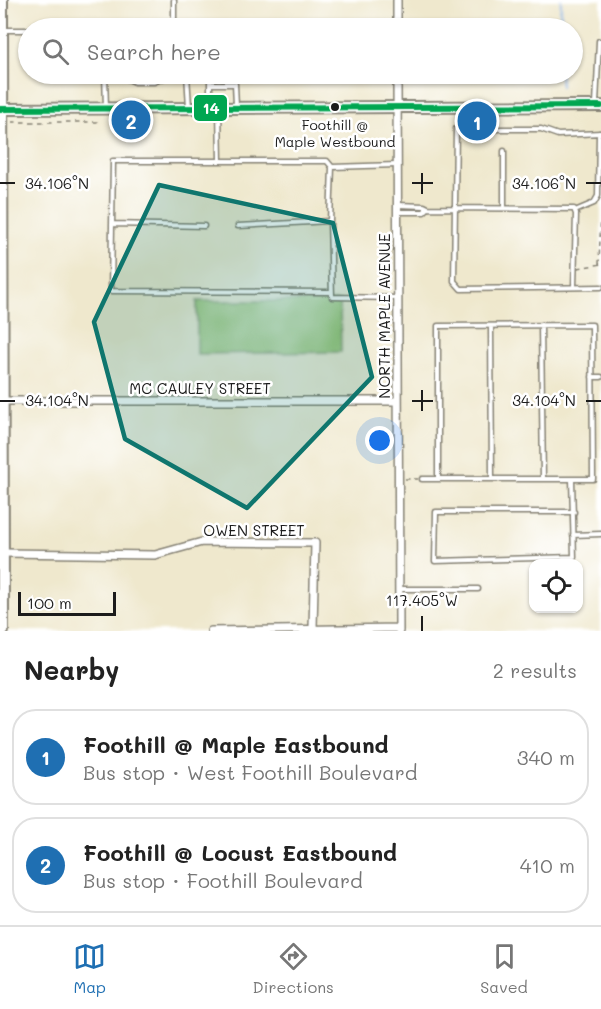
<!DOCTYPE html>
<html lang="en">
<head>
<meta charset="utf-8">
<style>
  :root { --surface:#fff; --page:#f2f2f2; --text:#222; --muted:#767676; --line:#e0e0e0; --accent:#1f6fb2 }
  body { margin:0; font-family:Mali,sans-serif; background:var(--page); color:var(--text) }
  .controls { position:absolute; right:18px; bottom:18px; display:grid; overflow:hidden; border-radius:12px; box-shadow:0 2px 4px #0004 }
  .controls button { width:54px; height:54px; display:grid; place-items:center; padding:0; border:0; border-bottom:2px solid var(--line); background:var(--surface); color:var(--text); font:30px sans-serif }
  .scale { position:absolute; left:18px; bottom:15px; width:98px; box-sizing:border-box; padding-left:6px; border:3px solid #1c1c1c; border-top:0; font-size:16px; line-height:21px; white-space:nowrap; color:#1c1c1c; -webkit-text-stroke:4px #fff; paint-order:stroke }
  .you { position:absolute; left:380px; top:441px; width:21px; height:21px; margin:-15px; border:4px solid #fff; border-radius:50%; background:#1a73e8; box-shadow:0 0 0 9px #1a73e833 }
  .badge { display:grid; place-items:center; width:39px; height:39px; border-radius:50%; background:var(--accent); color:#fff; font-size:20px; font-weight:700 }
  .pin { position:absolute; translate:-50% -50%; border:3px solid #fff; box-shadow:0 2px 6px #0006 }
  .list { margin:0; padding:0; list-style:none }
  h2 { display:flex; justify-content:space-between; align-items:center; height:78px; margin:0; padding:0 24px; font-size:26px }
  h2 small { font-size:20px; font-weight:400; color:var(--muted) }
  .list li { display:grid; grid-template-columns:39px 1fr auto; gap:18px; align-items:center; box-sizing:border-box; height:96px; margin:0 12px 12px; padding:0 12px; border:2px solid var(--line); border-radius:24px }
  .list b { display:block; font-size:22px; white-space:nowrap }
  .list p { margin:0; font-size:20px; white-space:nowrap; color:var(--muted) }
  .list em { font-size:20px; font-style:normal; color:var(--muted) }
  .icon { flex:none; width:33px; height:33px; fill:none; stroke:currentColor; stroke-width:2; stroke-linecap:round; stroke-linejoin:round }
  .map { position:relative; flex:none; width:601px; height:631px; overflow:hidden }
  .search { position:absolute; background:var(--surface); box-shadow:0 2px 4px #0004; left:18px; right:18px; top:18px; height:66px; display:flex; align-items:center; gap:15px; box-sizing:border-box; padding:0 21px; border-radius:33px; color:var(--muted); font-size:22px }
  .sheet { height:294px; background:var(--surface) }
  nav { display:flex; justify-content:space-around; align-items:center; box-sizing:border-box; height:84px; border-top:2px solid var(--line); background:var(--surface); font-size:16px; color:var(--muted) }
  nav a { display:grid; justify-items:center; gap:3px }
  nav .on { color:var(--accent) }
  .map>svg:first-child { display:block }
  .green { fill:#98c471; stroke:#5a7046; stroke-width:1.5 }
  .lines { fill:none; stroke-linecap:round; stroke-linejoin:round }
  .stream { stroke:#7fb0eb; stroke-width:2 }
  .lane-casing { stroke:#868274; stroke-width:7 }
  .street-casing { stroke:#868274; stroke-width:10 }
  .secondary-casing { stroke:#868274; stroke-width:14 }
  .primary-casing { stroke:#868274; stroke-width:14 }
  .path { stroke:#868274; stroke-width:1.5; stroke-dasharray:4.5 4.5; stroke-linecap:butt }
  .lane { stroke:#fff; stroke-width:4 }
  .street { stroke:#fff; stroke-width:7 }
  .secondary { stroke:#fff; stroke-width:10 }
  .primary { stroke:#fff; stroke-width:10 }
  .bus-1-casing { stroke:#fff; stroke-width:10 }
  .bus-1 { stroke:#00a651; stroke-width:6 }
  .marked { fill:#0f766e; fill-opacity:0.2; stroke:#0f766e; stroke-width:4.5; stroke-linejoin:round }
  .ticks { fill:none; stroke:#1c1c1c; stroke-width:2 }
  .bus-dot { fill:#1c1c1c; stroke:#fff; stroke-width:2 }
  .labels { text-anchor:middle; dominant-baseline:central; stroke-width:5; stroke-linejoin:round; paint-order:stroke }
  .bus-label { font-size:14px; fill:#1c1c1c; stroke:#fff }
  .street-label { font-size:15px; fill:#1c1c1c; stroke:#fff }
  .ticks-label { font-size:15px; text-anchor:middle; fill:#1c1c1c; stroke:#fff; stroke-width:5; stroke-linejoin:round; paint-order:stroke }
  .line-badge { stroke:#fff; stroke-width:2 }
  .badge-label { font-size:16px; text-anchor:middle; font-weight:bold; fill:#fff }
</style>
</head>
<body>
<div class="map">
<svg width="601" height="631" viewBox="0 0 601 631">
  <rect width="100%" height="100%" fill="#fff"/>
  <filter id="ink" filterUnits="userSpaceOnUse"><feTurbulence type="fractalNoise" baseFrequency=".0167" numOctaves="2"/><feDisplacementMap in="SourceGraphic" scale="12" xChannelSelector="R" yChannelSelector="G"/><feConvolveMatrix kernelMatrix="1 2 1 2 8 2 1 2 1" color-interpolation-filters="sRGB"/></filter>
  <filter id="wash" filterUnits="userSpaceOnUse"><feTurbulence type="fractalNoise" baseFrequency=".008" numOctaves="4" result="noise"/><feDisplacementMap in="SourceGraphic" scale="24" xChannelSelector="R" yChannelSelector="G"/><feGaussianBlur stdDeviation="1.35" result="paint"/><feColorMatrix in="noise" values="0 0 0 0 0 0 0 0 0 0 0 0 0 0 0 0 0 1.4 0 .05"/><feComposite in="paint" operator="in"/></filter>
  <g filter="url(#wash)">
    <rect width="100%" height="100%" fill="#efe8cd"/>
    <path class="green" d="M197 301H340L341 352 197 354Z"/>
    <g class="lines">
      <path class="stream" d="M560 28 561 0
        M560 74 561 86"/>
    </g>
  </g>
  <g filter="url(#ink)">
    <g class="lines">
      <defs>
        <path id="lane" d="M174 26 185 25V28
          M84 28H104
          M105 28 174 26V0
          M2 30H28
          M25 51H28
          M105 74 106 108
          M117 74 135 82H154
          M154 74V82L168 76
          M168 74V76L172 74
          M187 74 189 107
          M210 74V107
          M211 84H235L236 105
          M596 104 599 41H601
          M219 109 220 161
          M601 133 558 135 541 129H456L454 281 461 289 601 287
          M398 205 424 206 428 208 574 209 576 214 574 287
          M504 207V151
          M575 211 594 203 598 196 599 133
          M398 212H424L428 208
          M330 221 332 167
          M112 224 204 226
          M238 226 330 221 332 297 397 298
          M330 292 111 291 113 161H327L332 167 397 165
          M541 325 543 479
          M491 326 492 479
          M592 377H601
          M422 479H593L592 325 438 326V479
          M572 479 574 557 435 561 436 512H574
          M573 535 601 534
          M400 589H478"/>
        <path id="street" d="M397 0V28
          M397 74 399 631
          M3 401H398
          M3 553 155 555 202 542 315 543 313 628
          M211 631 399 628"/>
        <path id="secondary" d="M2 0 3 631"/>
        <path id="primary" d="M0 109 601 106"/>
      </defs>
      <use href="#lane" class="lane-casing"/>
      <use href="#street" class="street-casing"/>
      <use href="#secondary" class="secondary-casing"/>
      <use href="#primary" class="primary-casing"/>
      <path class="path" d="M12 122H101
        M599 264 601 211
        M578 268 601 264
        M405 479H418"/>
      <use href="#lane" class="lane"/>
      <use href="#street" class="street"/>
      <use href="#secondary" class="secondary"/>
      <use href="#primary" class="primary"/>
      <defs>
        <path id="bus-1" d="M0 109 601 106"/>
      </defs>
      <use href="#bus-1" class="bus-1-casing"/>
      <use href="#bus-1" class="bus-1"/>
    </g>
  </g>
  <path class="marked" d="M159 185 333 223 372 377 247 508 125 439 94 322Z"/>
  <path class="ticks" d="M422 173V194M0 183H15M412 183H433M586 183H601M422 390V411M0 401H15M412 401H433M586 401H601M422 616V631"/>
  <circle class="bus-dot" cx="335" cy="107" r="5"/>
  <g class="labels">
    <g class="bus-label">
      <text x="335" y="124">Foothill @<tspan x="335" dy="17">Maple Westbound</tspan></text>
    </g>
    <g class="street-label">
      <text transform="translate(384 316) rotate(-90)">NORTH MAPLE AVENUE</text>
      <text x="200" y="388">MC CAULEY STREET</text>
      <text x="254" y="530">OWEN STREET</text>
    </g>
  </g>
  <g class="ticks-label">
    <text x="57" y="189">34.106°N</text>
    <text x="544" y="189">34.106°N</text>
    <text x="57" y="406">34.104°N</text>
    <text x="544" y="406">34.104°N</text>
    <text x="422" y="606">117.405°W</text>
  </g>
  <rect class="line-badge" x="193" y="94" width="35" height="28" rx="6" fill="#00a651"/>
  <g class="badge-label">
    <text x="211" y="114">14</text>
  </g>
</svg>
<div class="controls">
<button><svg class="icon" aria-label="locate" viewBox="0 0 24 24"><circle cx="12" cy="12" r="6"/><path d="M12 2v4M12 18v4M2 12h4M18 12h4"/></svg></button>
</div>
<div class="scale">100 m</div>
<div class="you"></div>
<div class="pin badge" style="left:477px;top:121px">1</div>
<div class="pin badge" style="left:131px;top:120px">2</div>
<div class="search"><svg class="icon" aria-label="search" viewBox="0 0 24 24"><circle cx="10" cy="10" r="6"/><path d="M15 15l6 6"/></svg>Search here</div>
</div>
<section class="sheet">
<h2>Nearby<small>2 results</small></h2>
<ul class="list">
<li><span class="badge">1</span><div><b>Foothill @ Maple Eastbound</b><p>Bus stop · West Foothill Boulevard</p></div><em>340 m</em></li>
<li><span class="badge">2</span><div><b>Foothill @ Locust Eastbound</b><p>Bus stop · Foothill Boulevard</p></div><em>410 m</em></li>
</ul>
</section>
<nav>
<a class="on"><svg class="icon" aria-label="map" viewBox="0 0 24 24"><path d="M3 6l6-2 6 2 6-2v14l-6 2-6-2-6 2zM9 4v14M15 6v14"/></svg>Map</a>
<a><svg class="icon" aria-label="directions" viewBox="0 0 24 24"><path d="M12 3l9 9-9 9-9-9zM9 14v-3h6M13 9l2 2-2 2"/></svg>Directions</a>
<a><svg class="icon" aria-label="saved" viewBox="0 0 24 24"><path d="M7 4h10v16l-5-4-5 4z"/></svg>Saved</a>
</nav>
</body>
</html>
